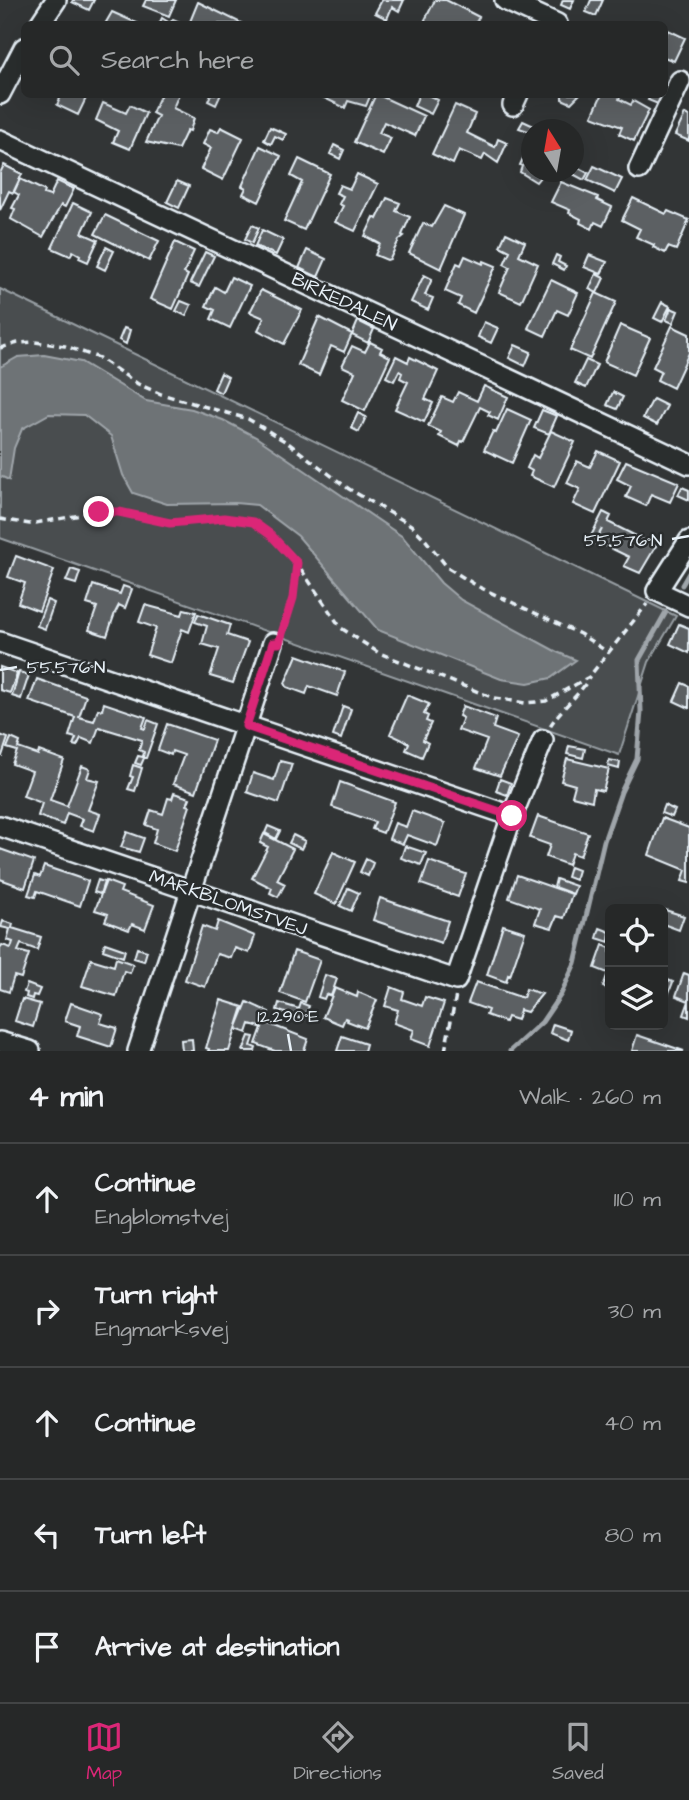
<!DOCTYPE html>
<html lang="en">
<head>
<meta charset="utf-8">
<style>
  :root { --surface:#262828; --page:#2e3030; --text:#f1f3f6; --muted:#a4a6a8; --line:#424445; --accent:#db2777 }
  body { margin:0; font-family:"Architects Daughter",sans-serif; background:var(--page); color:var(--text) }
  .controls { position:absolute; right:21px; bottom:21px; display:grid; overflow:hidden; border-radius:10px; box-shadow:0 7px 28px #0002 }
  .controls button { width:63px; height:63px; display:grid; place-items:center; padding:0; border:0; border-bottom:2px solid var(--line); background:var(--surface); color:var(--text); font:35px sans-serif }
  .compass { position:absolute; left:521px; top:119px; width:63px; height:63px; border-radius:50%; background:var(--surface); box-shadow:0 7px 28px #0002; rotate:349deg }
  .stop { position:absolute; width:21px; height:21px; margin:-16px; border:5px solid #db2777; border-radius:50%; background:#fff }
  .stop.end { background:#db2777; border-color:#fff; box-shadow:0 2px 7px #0008 }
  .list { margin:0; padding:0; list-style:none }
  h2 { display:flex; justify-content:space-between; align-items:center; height:91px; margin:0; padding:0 28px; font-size:30px }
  h2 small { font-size:23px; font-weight:400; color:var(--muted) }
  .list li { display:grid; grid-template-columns:46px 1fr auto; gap:21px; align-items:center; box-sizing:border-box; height:112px; padding:0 28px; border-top:2px solid var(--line) }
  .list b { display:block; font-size:26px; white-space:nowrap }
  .list p { margin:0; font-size:23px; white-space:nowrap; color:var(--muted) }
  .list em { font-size:23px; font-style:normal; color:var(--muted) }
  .icon { flex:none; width:38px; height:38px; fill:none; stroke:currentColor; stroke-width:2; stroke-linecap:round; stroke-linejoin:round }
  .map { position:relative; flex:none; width:689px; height:1051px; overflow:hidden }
  .search { position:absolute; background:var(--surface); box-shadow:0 7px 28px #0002; left:21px; right:21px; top:21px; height:77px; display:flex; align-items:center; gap:18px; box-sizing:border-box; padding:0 24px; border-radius:10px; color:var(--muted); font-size:26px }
  .sheet { height:651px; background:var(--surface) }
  nav { display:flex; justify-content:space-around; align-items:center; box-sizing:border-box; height:98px; border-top:2px solid var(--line); background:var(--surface); font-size:19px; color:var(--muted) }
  nav a { display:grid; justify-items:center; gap:4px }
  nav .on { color:var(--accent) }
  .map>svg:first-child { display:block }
  .green { fill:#494d4f; stroke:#989fa4; stroke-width:2 }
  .water { fill:#6e7376; stroke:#9fa5aa; stroke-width:2 }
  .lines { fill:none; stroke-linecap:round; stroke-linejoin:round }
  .stream { stroke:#9fa5aa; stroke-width:5 }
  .building { fill:#5c6063; stroke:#e8f1f8; stroke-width:2 }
  .minor-casing { stroke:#e8f1f8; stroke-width:24 }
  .path { stroke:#e8f1f8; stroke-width:3.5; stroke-dasharray:7 5; stroke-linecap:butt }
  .minor { stroke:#2a2d2e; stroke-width:19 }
  .route { stroke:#db2777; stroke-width:9 }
  .ticks { fill:none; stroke:#e8f1f8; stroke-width:2.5 }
  .labels { text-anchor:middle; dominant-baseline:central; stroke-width:5; stroke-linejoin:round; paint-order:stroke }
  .street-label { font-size:19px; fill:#e8f1f8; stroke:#2a2d2e }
  .ticks-label { font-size:18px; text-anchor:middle; fill:#e8f1f8; stroke:#2a2d2e; stroke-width:5; stroke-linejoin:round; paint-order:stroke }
</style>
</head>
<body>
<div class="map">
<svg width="689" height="1051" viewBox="0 0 689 1051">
  <rect width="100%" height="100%" fill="#323536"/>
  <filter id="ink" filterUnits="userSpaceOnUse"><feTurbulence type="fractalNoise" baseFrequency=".0143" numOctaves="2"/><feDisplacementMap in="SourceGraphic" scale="14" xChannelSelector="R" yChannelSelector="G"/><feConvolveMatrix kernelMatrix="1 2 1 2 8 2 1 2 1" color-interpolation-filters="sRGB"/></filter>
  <g filter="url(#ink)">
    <path class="green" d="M0 289 676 616 649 662 619 755 0 538Z"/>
    <path class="water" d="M44 355 81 362 146 401 192 409 223 420 256 437 403 537 441 583 461 600 557 652 576 660 551 678 528 683 501 679 378 630 298 536 257 505 235 503 167 504 133 493 123 475 111 436 84 415 49 414 22 429 14 448 9 480 0 476V367L18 357Z"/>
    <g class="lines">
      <path class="stream" d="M682 585 689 573
        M510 1051 542 1022 561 994 575 963 604 841 621 792 637 759 641 711 639 660 666 612"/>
    </g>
    <path class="building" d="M73 0H94L89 10 72 2Z
      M146 0H176L169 16 143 6Z
      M382 0H404L399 11 392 7 387 19 375 13Z
      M435 0H446L479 17 475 24H430L424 22Z
      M563 0H574L570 9 561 5Z
      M591 0H603L596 16 586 12Z
      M198 2 241 23 240 24H189Z
      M112 12 139 24H105Z
      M162 18 170 23 173 19 180 22 179 24H159Z
      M668 30 685 38 674 61 664 57V38Z
      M62 94H88L78 115 57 105Z
      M161 94H179L173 108 194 118 190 131 187 130 178 149 146 142 158 116 152 113Z
      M211 94H221L216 105 208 101Z
      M316 94H371L366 106 348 101 345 108Z
      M376 94 424 116 415 136 384 122 379 133 391 138 383 155 354 142Z
      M419 94H426L438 100 431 114 414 106Z
      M562 94H580L571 103 562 99Z
      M602 94H621L619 99 631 105 633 101 649 110 634 141 619 134 622 127 592 116Z
      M651 94H663L658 104 648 100Z
      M103 103 126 113 130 105 146 113 130 149 113 142 118 131 96 120Z
      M455 105 475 114 467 133 495 147 498 139 507 143 498 163 485 154 482 160 459 150 453 164 432 154Z
      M685 114 689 116V141L675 135Z
      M523 121 534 126 531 132 519 128Z
      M221 127 243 138 223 180 201 169 211 148 203 144 210 129 218 132Z
      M270 127 286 134 283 140 275 136 271 144 264 140Z
      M334 145 344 150 340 159 330 154Z
      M260 146 281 156 259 202 243 194 246 188 242 186Z
      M528 147 532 149V172H544L536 182 520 172 522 166 520 165Z
      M299 159 330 174 304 230 284 221 302 182 291 176Z
      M4 165 22 174 13 193 9 191 0 210V173Z
      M594 166 622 179 615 193 587 180Z
      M577 167 588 173 584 180 573 174Z
      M357 174 378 184 355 231 335 222 343 206 339 204 343 196 336 193 340 185 350 189Z
      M20 179 45 191 44 194 50 196 57 181 74 189 65 207 61 205 43 237 11 219 15 209 12 208 19 195 14 192Z
      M177 181 189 186 179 208 167 202Z
      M561 182 598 197 597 200 612 207 603 226 595 222 592 229 580 223 581 219 569 213 570 210 551 202Z
      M387 198 400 203 396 211 410 217 402 235 404 236 399 240 390 259 387 260 375 255 380 244 365 236 374 217 377 219Z
      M633 198 666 214 668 211 689 220 676 250 668 247 665 253 653 247 654 245 636 237 640 229 622 220Z
      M73 203 92 212 82 233 98 240 88 262 79 258 80 255 73 251 70 256 52 248Z
      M444 206 464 215 441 269 409 253 423 223 432 227Z
      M105 215 159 241 149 261 95 234Z
      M252 225 259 228 252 243 245 239Z
      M262 230 283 240 276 255 255 246Z
      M506 233 525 242 519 255 538 264 521 302 499 292 510 267 504 264 510 251 500 246Z
      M175 242 194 251 184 273 188 275 173 309 150 299Z
      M106 247 114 251 105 270 97 266Z
      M307 250 326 259 318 277 299 268Z
      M205 252 214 256 199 287 190 283Z
      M556 255 560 257 558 262 566 266 564 270 552 264Z
      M589 255 607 262 601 274 584 267Z
      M465 256 483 264 484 261 496 266 474 313 458 305 461 298 445 291 457 263 461 265Z
      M596 274 604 278 597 293 589 289Z
      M424 275 432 279 425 295 433 298 428 310 411 302Z
      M231 277 250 286 230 328 211 319 215 310 206 306 215 287 224 292Z
      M551 280 578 293 568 315 557 310 545 336 528 328Z
      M261 290 302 310 284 344 258 330 264 318 250 312Z
      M596 293 616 302 590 359 570 350Z
      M181 301 191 305 186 316 176 311Z
      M662 302 670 306 662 322 654 318Z
      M671 308 678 311 673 323 666 320Z
      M319 317 352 334 344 352 331 346 319 375 298 365Z
      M358 321 374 329 368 343 352 335Z
      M484 322 498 328 491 343 478 337Z
      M620 325 650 338 633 375 604 362Z
      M672 326 689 334V353L673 388 657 380 661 371 653 367Z
      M124 328 130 330 126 344 119 340Z
      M370 342 382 348 380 352 390 357 365 411 342 400 355 372 342 366 352 346 365 352Z
      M515 345 531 352 525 366 509 358Z
      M396 356 408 362 410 357 438 371 425 399 433 403 424 422 395 409 408 382 400 378 402 373 399 371 394 381 386 377Z
      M586 360 597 365 586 388 575 383Z
      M221 373 228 377 221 393 214 389Z
      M484 386 508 397 498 420 488 415 490 412 480 407 463 442 461 441 459 446 439 436 441 432 428 426 442 397 453 402 458 392 477 401Z
      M613 392 623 397 617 409 607 405Z
      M653 399 667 406 657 425 643 418Z
      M507 409 531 420 512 463 484 450 493 431 496 433Z
      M542 410 557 416 549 434 534 428Z
      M358 413 366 417 359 432 351 428Z
      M551 431 575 442 554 487 530 476 532 471 527 468 533 455 538 458Z
      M598 451 620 461 595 514 573 504 580 489 567 483 577 461 590 467Z
      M626 461 679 483 670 502 651 494 646 506 626 497 631 486 617 479Z
      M682 487 689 490V500L678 495Z
      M603 512 611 516 608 522 656 546 640 573 624 566 629 557 596 541 602 529 593 544 588 542Z
      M16 556 54 570 39 611 18 603 25 583 8 577Z
      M71 569 80 572 76 584 66 581Z
      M93 585 120 594 123 586 132 589 125 608 119 605 115 613 107 636 89 630 97 607 87 604Z
      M47 600 54 603 45 629 37 626Z
      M145 605 182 615 184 609 196 612 189 632 182 629 171 663 147 655 156 628 139 622Z
      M198 614 230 625 227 635 248 642 233 683 210 676 219 649 202 644 207 626 195 622Z
      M679 624 689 628V653L670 644Z
      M297 655 345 672 337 696 309 686 306 694 287 687 285 683Z
      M0 667 17 673 10 693 0 690Z
      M19 672 29 675 21 699 12 696Z
      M37 679 86 696 79 717 94 721 98 709 102 710 104 703 146 717 142 728 145 729 148 720 158 724 146 758H144L141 765 135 763 138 756 143 757 144 752 139 750 142 740 99 727 93 743 81 738 77 746 73 745 76 738 69 736 75 717 29 701Z
      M682 683 689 686V708L674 701Z
      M407 695 429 704 424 714 428 716 426 721 431 723 423 740 428 743 422 757 406 750 409 743 390 734Z
      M343 706 351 709 341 739 333 736Z
      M463 706 496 718 493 728 518 737 500 776 476 768 487 740 458 730 463 718 459 716Z
      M167 724 214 740 196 792 173 784 184 755 172 751 171 755 158 750Z
      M0 735 8 738 2 756H0Z
      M11 738 20 742 18 748 38 755 39 751 64 760 50 800 67 806 82 766 90 769 87 778 99 781 88 810 100 814 94 831 80 826 83 819 67 813 63 825 38 816 42 803 23 796 32 771 12 764 17 751 7 748Z
      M569 746 585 749 583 758 567 754Z
      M567 759 609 769 603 791 594 789 592 801 572 796 575 785 561 781Z
      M609 760 620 762 619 769 608 766Z
      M280 761 292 764 279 803 247 792 253 773 274 780Z
      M133 765 142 768 135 791 128 789 133 777 130 776Z
      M500 779 511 783 507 795 496 791Z
      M340 782 395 802 383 833 372 829 375 822 332 807Z
      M174 793 190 798 187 805 190 806 175 851 153 843 157 829 146 825 151 810 163 814 168 798 172 799Z
      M664 805 675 810 672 817 661 813Z
      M412 811 445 823 437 846 407 835 403 844 389 839 395 823 406 827Z
      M538 816 588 833 580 856 572 853 568 865 546 857 550 845 530 838Z
      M662 818 689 828V883L682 881 686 870 649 855Z
      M268 826 280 831 276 839 265 833Z
      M127 832 144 838 139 852 121 847Z
      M264 834 293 849 277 880 285 884 278 897 270 893 272 888 252 878 268 847 260 843Z
      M293 835 305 841 301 849 289 843Z
      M405 846 426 853 421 865 401 858Z
      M0 849 34 861 25 888 0 879Z
      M333 852 355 862 336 904 314 894Z
      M366 859 373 863 368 876 360 872Z
      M429 861 466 874 458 897 421 884Z
      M44 866 88 881 80 906 37 891 35 897 28 895 35 875 40 877Z
      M570 867 578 870 575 880 567 877Z
      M517 875 572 894 564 918 557 916 552 928 535 923 540 909 509 898Z
      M556 879 576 886 573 894 554 887Z
      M98 880 104 882 100 894 94 892Z
      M106 881 122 887 120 892 154 905 145 929 132 924 129 930 105 921 108 914 95 910Z
      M348 888 359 893 351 911 340 906Z
      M380 898 448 921 441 943 373 920Z
      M662 909 684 916 679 930 663 924Z
      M3 921 13 924 12 928 41 937 37 950 21 944 18 951 29 954 21 978 14 976 9 992 0 989V948L2 945 11 948 13 942 7 940 10 929 1 927Z
      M218 921 255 936 249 953 235 948 231 958 217 954 205 987 185 980 202 926 215 931Z
      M503 925 525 932 510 976 508 975 506 982 487 975Z
      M600 928 610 932 609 942 597 938Z
      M105 943 125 950 123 957 103 950Z
      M603 945 610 948V990L603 987 608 973 595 968Z
      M137 948 147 951 144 961 134 958Z
      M294 951 320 960 305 1002 280 993Z
      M116 958 133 964 130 973 124 971 116 996 82 986 91 959 114 966Z
      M684 973 689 975V1017L684 1015 689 1001 676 996Z
      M325 975 337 979 331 996 326 994 324 999 318 997Z
      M663 978 673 982 666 1000 663 999Z
      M476 982 523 998 526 989 542 994 527 1012 520 1010 517 1020 507 1017 505 1022 486 1015 488 1010 468 1003Z
      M27 984 40 989 37 996 33 995 32 999 26 997 27 993 24 992Z
      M391 987 404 992 402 999 422 1006 425 997 444 1003 430 1046 411 1039 414 1030 394 1023 398 1010 385 1006Z
      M335 988 357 997 358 992 377 1000 365 1028 347 1021 348 1019 345 1018 342 1025 323 1017Z
      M22 999 40 1004 33 1027 15 1021Z
      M221 1000 243 1007 229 1051H208L209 1049 206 1048Z
      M247 1002 269 1012 267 1018 263 1017 260 1027 250 1024 247 1033 236 1029Z
      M71 1003 103 1014 100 1023 117 1028 111 1047 77 1036 80 1026 65 1021Z
      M279 1003 299 1009 301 1003 309 1006 304 1020 277 1010Z
      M264 1022 308 1039 304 1051H275L256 1044Z
      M553 1024 571 1030 568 1040 550 1033Z
      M637 1035 684 1051H632Z
      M249 1036 254 1037 251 1046 256 1048 255 1051H243Z
      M342 1036 366 1044 364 1051H337Z
      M192 1039 193 1051H182L181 1040Z"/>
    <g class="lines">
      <defs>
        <path id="minor" d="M505 0 557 24
          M40 24 56 0
          M0 94 24 48
          M513 105 518 94
          M0 140 689 464
          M639 169 680 81
          M689 541 657 591 689 606
          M0 642 512 816
          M0 826 456 980 512 816 543 740
          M0 1042 30 1051
          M138 1051 273 643"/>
      </defs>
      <use href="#minor" class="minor-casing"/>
      <path class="path" d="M0 348 18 343 35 342 65 346 99 358 138 384 161 394 248 419 288 443 349 489 411 525 424 538 448 568 479 587 580 634 609 653
        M0 519 30 524 98 512H119L171 523 224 518 253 522 271 535 292 556 341 628 379 653 494 698 525 703 546 701 589 677 647 604
        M284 629 293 598 296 565
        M550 726C561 708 579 696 589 678
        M445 1051 456 995"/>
      <use href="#minor" class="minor"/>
    </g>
  </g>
  <g class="lines" filter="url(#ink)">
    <path class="route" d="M99 512H119L170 523 224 518 253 522 271 535 297 563 293 598 279 643H273L246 726 512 816"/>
  </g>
  <path class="ticks" d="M672 539 689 536M0 670 17 667M288 1034 291 1051"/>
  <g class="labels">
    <g class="street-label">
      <text transform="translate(344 302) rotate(25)">BIRKEDALEN</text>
      <text transform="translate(228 903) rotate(19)">MARKBLOMSTVEJ</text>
    </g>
  </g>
  <g class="ticks-label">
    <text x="623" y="546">55.576°N</text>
    <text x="66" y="673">55.576°N</text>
    <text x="288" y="1022">12.290°E</text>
  </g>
</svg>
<div class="controls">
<button><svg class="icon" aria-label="locate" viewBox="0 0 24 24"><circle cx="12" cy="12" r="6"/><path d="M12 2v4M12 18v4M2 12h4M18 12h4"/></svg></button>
<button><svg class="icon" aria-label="layers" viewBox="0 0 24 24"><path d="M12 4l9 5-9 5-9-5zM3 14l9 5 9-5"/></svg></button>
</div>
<svg class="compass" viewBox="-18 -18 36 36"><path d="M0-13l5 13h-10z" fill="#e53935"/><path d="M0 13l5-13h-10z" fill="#a4a6a8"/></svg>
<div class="stop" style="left:512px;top:816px"></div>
<div class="stop end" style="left:99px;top:512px"></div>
<div class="search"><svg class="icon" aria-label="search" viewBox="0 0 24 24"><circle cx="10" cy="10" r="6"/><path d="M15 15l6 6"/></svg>Search here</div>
</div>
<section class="sheet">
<h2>4 min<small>Walk · 260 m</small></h2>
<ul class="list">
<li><svg class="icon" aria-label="ahead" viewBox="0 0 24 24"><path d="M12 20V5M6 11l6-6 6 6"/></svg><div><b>Continue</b><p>Engblomstvej</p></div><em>110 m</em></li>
<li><svg class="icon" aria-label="right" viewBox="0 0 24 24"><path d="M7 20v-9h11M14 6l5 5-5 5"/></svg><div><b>Turn right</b><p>Engmarksvej</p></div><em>30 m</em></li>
<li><svg class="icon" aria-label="ahead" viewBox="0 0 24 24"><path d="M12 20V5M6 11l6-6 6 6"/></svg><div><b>Continue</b></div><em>40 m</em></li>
<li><svg class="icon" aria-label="left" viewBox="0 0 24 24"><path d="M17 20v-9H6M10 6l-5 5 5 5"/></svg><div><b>Turn left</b></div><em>80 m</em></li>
<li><svg class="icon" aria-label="arrive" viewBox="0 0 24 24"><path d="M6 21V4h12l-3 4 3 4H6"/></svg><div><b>Arrive at destination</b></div></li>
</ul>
</section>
<nav>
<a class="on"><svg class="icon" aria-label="map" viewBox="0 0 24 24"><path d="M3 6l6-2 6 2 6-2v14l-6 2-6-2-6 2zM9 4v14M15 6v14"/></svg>Map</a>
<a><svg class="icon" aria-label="directions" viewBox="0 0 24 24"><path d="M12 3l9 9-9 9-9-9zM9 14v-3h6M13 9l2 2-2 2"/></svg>Directions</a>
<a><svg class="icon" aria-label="saved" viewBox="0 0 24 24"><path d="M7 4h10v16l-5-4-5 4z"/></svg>Saved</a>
</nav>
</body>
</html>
